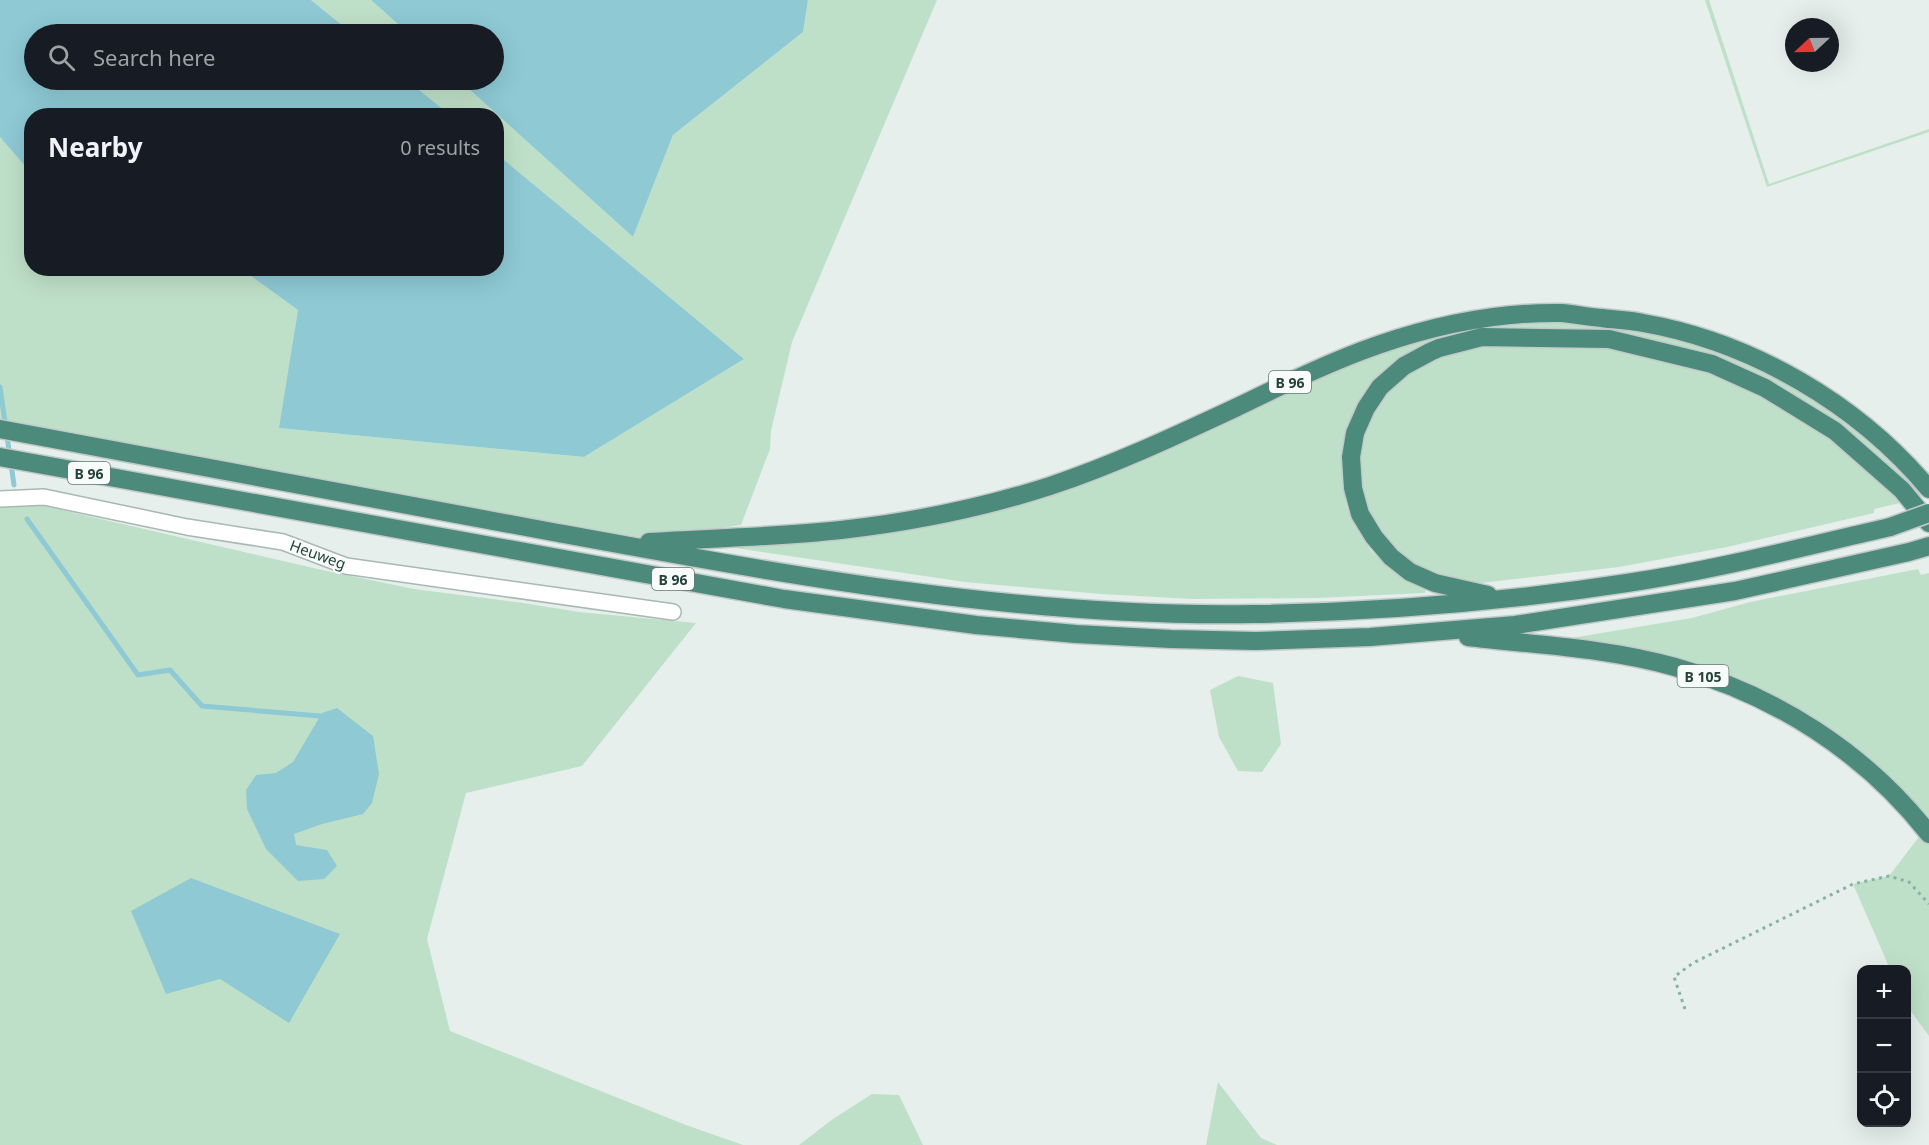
<!DOCTYPE html>
<html lang="en">
<head>
<meta charset="utf-8">
<style>
  :root { --surface:#171b24; --page:#242831; --text:#f1f3f6; --muted:#9ea1a6; --line:#363941 }
  body { margin:0; font-family:"Noto Sans",sans-serif; background:var(--page); color:var(--text) }
  .controls { position:absolute; right:18px; bottom:18px; display:grid; overflow:hidden; border-radius:12px; box-shadow:0 6px 24px #0002 }
  .controls button { width:54px; height:54px; display:grid; place-items:center; padding:0; border:0; border-bottom:2px solid var(--line); background:var(--surface); color:var(--text); font:30px sans-serif }
  .compass { position:absolute; left:1785px; top:18px; width:54px; height:54px; border-radius:50%; background:var(--surface); box-shadow:0 6px 24px #0002; rotate:248deg }
  .list { margin:0; padding:0; list-style:none }
  h2 { display:flex; justify-content:space-between; align-items:center; height:78px; margin:0; padding:0 24px; font-size:26px }
  h2 small { font-size:20px; font-weight:400; color:var(--muted) }
  .icon { flex:none; width:33px; height:33px; fill:none; stroke:currentColor; stroke-width:2; stroke-linecap:round; stroke-linejoin:round }
  .map { position:relative; flex:none; width:1929px; height:1145px; overflow:hidden }
  .search { position:absolute; background:var(--surface); box-shadow:0 6px 24px #0002; left:24px; top:24px; width:480px; height:66px; display:flex; align-items:center; gap:15px; box-sizing:border-box; padding:0 21px; border-radius:33px; color:var(--muted); font-size:22px }
  .panel { position:absolute; background:var(--surface); box-shadow:0 6px 24px #0002; left:24px; top:108px; width:480px; height:168px; border-radius:24px }
  .map>svg:first-child { display:block }
  .green { fill:#bfe0c8 }
  .water { fill:#8ec9d4 }
  .lines { fill:none; stroke-linecap:round; stroke-linejoin:round }
  .stream { stroke:#8ec9d4; stroke-width:5 }
  .minor-casing { stroke:#a8b8b2; stroke-width:18 }
  .trunk-casing { stroke:#c2cac8; stroke-width:21 }
  .path { stroke:#86b3a5; stroke-width:3; stroke-dasharray:3 4.5; stroke-linecap:butt }
  .minor { stroke:#fff; stroke-width:15 }
  .trunk { stroke:#4c8a7c; stroke-width:18 }
  .trunk-bridge-casing { stroke:#c2cac8; stroke-width:21; stroke-linecap:butt }
  .trunk-bridge { stroke:#4c8a7c; stroke-width:18 }
  .labels { text-anchor:middle; dominant-baseline:central; stroke-width:4.5; stroke-linejoin:round; paint-order:stroke }
  .shield { fill:#f7fbf9; stroke:#637a73; stroke-width:1.5 }
  .shield-label { font-size:14px; font-weight:bold; fill:#24423a }
  .street-label { font-size:15px; fill:#24423a; stroke:#f7fbf9 }
</style>
</head>
<body>
<div class="map">
<svg width="1929" height="1145" viewBox="0 0 1929 1145">
  <rect width="100%" height="100%" fill="#e6efeb"/>
  <path class="green" d="M311 0H371L409 34H353Z
    M808 0H937L792 342 771 431 770 449 741 525 617 544 0 425V137L31 173 32 268 241 269 298 310 280 428 584 457 744 359 497 154 496 116 450 115 407 80H459L633 237 673 135 803 32Z
    M1705 0H1709L1769 184 1929 129V132L1767 187Z
    M1537 322 1574 323 1651 332 1680 339 1772 374 1839 416 1875 446 1924 494 1915 497 1812 409 1594 331 1538 328 1485 332 1372 384 1354 412 1343 446 1342 478 1347 508 1359 532 1371 551 1392 570 1426 589 1425 593 1317 598 1192 599 1101 594 965 582 708 544 925 524 1297 388 1380 353 1419 341 1461 330Z
    M1488 345C1517 345 1546 346 1575 346 1588 346 1603 345 1616 347 1726 366 1826 419 1900 503L1874 509V513L1727 547 1619 567 1481 583 1454 581 1405 562 1367 521 1356 461 1369 415 1401 375 1427 360Z
    M40 505 322 570 414 589 523 603 579 612 696 623 582 766 466 793 427 939 450 1031 686 1125 743 1145H0V506Z
    M1918 569 1921 575 1929 573V826L1767 696 1553 641 1692 618 1750 602Z
    M1238 676 1273 683 1281 744 1262 772 1238 771 1219 737 1210 690Z
    M1925 829 1929 834V1036L1907 1006 1906 970 1890 969 1853 884 1889 876Z
    M1218 1082 1261 1138 1277 1145H1206Z
    M872 1094 899 1095 923 1145H799L833 1119Z"/>
  <path class="water" d="M0 0H311L353 34H34V80H407L450 115 32 116 31 173 0 137Z
    M371 0H808L803 32 673 135 633 237 459 80H494V34H409Z
    M497 154 744 359 584 457 279 428 298 310 241 269 496 268Z
    M337 708 373 736 379 774 372 803 363 814 322 824 294 834 296 845 327 850 337 866 324 879 298 881 266 849 247 809 246 790 256 775 276 773 293 762 322 713Z
    M191 878 340 934 289 1023 220 979 166 994 131 911Z"/>
  <g class="lines">
    <path class="stream" d="M0 387 14 485
      M27 519 138 675 170 670 202 706 320 716"/>
    <defs>
      <path id="minor" d="M0 499 44 497 187 527 283 542 346 566 673 612"/>
      <path id="trunk" d="M0 429C186 465 372 499 558 533 787 575 1020 618 1253 614 1378 612 1504 602 1627 583 1715 570 1803 547 1890 527
        M0 457 784 599 976 625 1076 634 1171 639 1255 641 1370 637 1515 625 1735 591 1909 552 1929 546
        M649 542C713 538 778 537 841 530 912 522 982 508 1050 486 1113 465 1173 437 1233 409 1281 386 1329 362 1378 345 1436 325 1500 312 1561 313 1574 314 1588 317 1602 318 1615 320 1629 320 1643 323 1752 342 1858 404 1929 489
        M1488 595 1435 583 1410 572 1391 557 1374 537 1360 514 1353 488 1351 457 1355 433 1366 408 1380 387 1404 366 1430 352 1439 348 1482 337 1609 339 1712 364 1765 388 1835 431 1902 490 1929 523
        M1468 637C1537 645 1608 648 1675 667 1775 695 1865 752 1929 834"/>
    </defs>
    <use href="#minor" class="minor-casing"/>
    <use href="#trunk" class="trunk-casing"/>
    <path class="path" d="M1685 1009 1674 977 1693 963 1853 884 1889 876 1909 882 1929 904"/>
    <use href="#minor" class="minor"/>
    <use href="#trunk" class="trunk"/>
    <defs>
      <path id="trunk-bridge" d="M1890 527 1929 513"/>
    </defs>
    <use href="#trunk-bridge" class="trunk-bridge-casing"/>
    <use href="#trunk-bridge" class="trunk-bridge"/>
  </g>
  <g class="labels">
    <g class="shield">
      <rect x="1269" y="371" width="42" height="22" rx="4.5"/>
      <rect x="68" y="462" width="42" height="22" rx="4.5"/>
      <rect x="652" y="568" width="42" height="22" rx="4.5"/>
      <rect x="1677.5" y="665" width="51" height="22" rx="4.5"/>
    </g>
    <g class="shield-label">
      <text x="1290" y="382">B 96</text>
      <text x="89" y="473">B 96</text>
      <text x="673" y="579">B 96</text>
      <text x="1703" y="676">B 105</text>
    </g>
    <g class="street-label">
      <text transform="translate(318 554) rotate(20)">Heuweg</text>
    </g>
  </g>
</svg>
<div class="controls">
<button>+</button>
<button>−</button>
<button><svg class="icon" aria-label="locate" viewBox="0 0 24 24"><circle cx="12" cy="12" r="6"/><path d="M12 2v4M12 18v4M2 12h4M18 12h4"/></svg></button>
</div>
<svg class="compass" viewBox="-18 -18 36 36"><path d="M0-13l5 13h-10z" fill="#e53935"/><path d="M0 13l5-13h-10z" fill="#9ea1a6"/></svg>
<div class="search"><svg class="icon" aria-label="search" viewBox="0 0 24 24"><circle cx="10" cy="10" r="6"/><path d="M15 15l6 6"/></svg>Search here</div>
<section class="panel">
<h2>Nearby<small>0 results</small></h2>
<ul class="list">
</ul>
</section>
</div>
</body>
</html>
